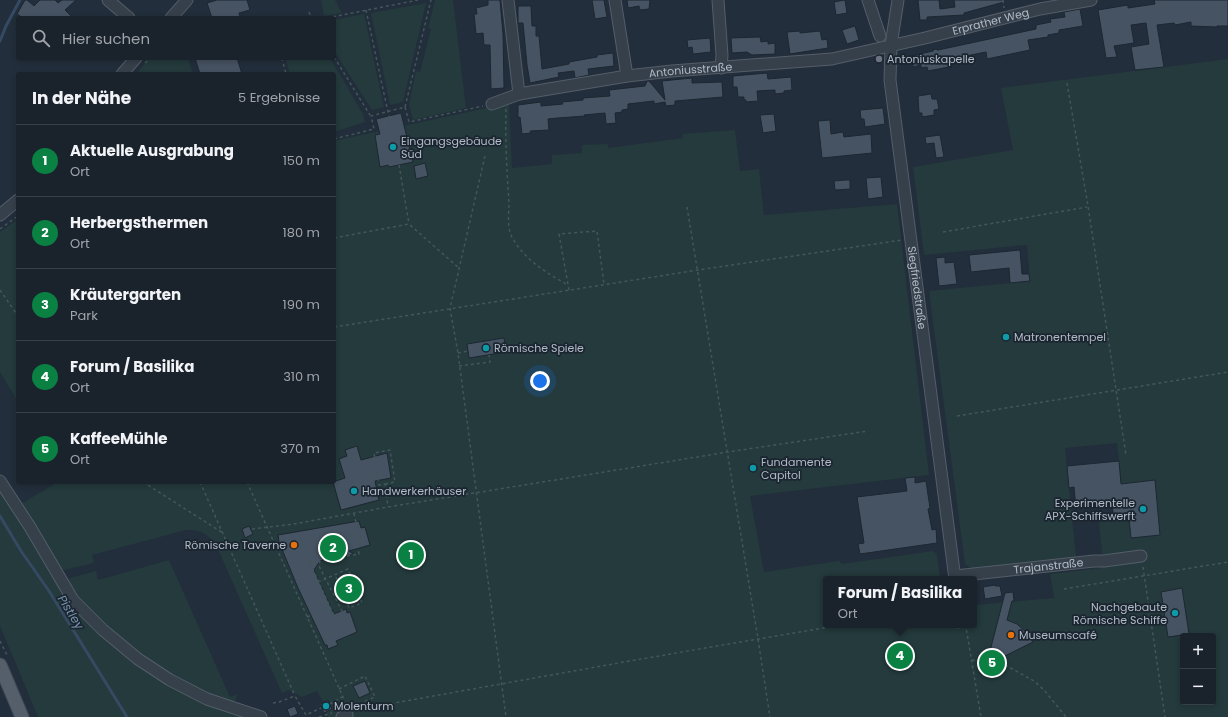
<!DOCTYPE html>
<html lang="de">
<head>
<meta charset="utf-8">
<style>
  :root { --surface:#1a222c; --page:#272f38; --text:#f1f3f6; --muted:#9fa4a9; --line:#383f48; --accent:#0b8043 }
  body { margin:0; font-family:Poppins,sans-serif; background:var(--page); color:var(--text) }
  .controls { position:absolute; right:12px; bottom:12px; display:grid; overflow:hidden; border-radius:4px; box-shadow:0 2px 6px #0003 }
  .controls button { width:36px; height:36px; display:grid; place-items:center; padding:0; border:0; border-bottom:1px solid var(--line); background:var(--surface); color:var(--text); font:20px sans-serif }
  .you { position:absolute; left:540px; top:381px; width:14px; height:14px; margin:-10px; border:3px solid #fff; border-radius:50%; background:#1a73e8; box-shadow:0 0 0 6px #1a73e833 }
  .badge { display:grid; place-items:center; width:26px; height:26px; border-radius:50%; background:var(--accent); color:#fff; font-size:13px; font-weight:700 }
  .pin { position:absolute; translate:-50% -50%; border:2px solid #fff; box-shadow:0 1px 4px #0006 }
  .popup { position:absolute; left:823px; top:576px; width:154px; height:52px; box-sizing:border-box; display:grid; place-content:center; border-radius:4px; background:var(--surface); filter:drop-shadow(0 1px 3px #0005); font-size:13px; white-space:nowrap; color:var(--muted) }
  .popup b { font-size:15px; color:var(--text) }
  .popup::after { content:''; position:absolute; left:50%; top:100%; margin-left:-8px; border:8px solid transparent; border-top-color:var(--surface) }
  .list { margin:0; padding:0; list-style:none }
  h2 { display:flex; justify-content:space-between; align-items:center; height:52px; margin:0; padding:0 16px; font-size:17px }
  h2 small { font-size:13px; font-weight:400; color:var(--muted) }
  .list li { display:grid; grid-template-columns:26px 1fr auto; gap:12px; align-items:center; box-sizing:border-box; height:72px; padding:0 16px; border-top:1px solid var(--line) }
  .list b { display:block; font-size:15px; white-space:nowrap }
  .list p { margin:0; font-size:13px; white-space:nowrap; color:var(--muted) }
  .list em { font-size:13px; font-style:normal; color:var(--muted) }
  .icon { flex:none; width:22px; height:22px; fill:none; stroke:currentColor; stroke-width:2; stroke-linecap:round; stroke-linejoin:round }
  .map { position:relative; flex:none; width:1228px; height:717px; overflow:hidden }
  .search { position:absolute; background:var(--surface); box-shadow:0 2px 6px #0003; left:16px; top:16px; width:320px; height:44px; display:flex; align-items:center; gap:10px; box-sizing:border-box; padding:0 14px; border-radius:4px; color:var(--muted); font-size:15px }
  .panel { position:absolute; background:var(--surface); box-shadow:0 2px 6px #0003; left:16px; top:72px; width:320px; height:412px; border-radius:4px }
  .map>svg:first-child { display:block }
  .green { fill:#243a3c; fill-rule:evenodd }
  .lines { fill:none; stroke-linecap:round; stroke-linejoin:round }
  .stream { stroke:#354a62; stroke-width:3 }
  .building { fill:#465362; stroke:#1d2732 }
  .minor-casing { stroke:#545d69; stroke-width:13 }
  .major-casing { stroke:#3f4954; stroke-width:15 }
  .path { stroke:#425759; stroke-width:1.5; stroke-dasharray:3 3; stroke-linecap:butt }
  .minor { stroke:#36404b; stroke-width:11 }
  .major { stroke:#545f6b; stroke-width:13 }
  .worship-dot { fill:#6b7280; stroke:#1b2530; stroke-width:1.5 }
  .culture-dot { fill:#0f9aa8; stroke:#1b2530; stroke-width:1.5 }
  .food-dot { fill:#e8710a; stroke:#1b2530; stroke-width:1.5 }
  .labels { text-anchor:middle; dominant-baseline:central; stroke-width:3.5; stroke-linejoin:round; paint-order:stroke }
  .street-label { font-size:11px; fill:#b1bac7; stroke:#1b2530 }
  .poi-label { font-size:11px; fill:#b1bac7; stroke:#1b2530; text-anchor:start }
  .water-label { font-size:12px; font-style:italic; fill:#7893af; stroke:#1b2530 }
</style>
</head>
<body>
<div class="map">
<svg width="1228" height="717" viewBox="0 0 1228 717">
  <rect width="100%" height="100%" fill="#222e3b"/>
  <path class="green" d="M321 0H335L342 13 324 16Z
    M435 0H453L466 108 413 120 409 104 416 71 420 72 431 29 428 28Z
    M426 3 403 102 390 105 371 13Z
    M364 14 384 107 372 110 334 51V20Z
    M149 58H188L193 74H136Z
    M285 58H330L363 114 365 122 334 132V74H290Z
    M1228 59V717H328L326 712 323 713 319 704 323 702 317 691 302 697 289 690 282 693 216 545C206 533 202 530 186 530L92 555 94 563 64 570 55 564 22 503 58 482H334V141L509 103 512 168 552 164V155L582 153V145L608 144V148L683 138V134L735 130 740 171 759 169 764 215 897 204 929 475 750 496 764 572 839 561 842 564 933 551 937 554 940 579H826V625H974V605L1054 598 1050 574 1101 568 1099 555 1102 554 1099 522 1125 519 1117 443 1065 448 1076 557 975 569 969 567 965 564 929 291 1030 281 1027 245 924 255 913 167 1013 150 1001 88ZM1183 636H1213V702H1183Z
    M18 219V402L0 372V232Z
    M0 490 23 521 64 593 140 665 247 717H38L0 626Z
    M169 560 230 697 238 694 234 703 208 696 165 673 113 635 79 600 67 581 70 578 96 571 98 580Z"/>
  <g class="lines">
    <path class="stream" d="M0 41 6 26 20 0
      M0 516 21 551 49 591 127 717"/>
  </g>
  <path class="building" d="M25 0H27L34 6 40 0H55L58 3 62 0H76L65 10 73 18H23L17 14Z
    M217 0H247L250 10 239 13 240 16 232 18H212L207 3Z
    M488 0H500L503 34 504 88 491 89 490 45H484L483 33 476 34 474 14H477L476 8 488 5Z
    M592 0H604L607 17 595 19Z
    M627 0H650L649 9 640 10 639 6 628 8Z
    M845 0 847 13 836 15 834 2Z
    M918 0H939L940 9 955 7 954 0H1003L1004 2 964 13V15L927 17V20H920Z
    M1154 0H1228V26H1217V27L1191 26V22L1175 25 1174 23 1157 25 1164 67 1135 70 1131 47 1149 44 1146 23 1131 25 1134 43 1114 46 1117 57 1106 58 1098 10 1128 5V8L1155 4Z
    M518 6H531L532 26H536V36H539L542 69 569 64V62L597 57V55L613 53 614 66 588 69 589 75 575 78 574 71 558 73 559 77 530 83 527 65 523 23H518Z
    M1080 9 1083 26 1059 30V33L1048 35V37L1028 40 1030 50 987 59 986 52 961 57V60L948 62 949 67 928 71 927 67 921 68V65L913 67 911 56 933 51 935 49 938 50 1036 29V25L1051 22 1050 19 1065 17 1064 12Z
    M855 26 859 40 847 44 842 30Z
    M800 31V33L820 31 822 40 827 39 828 48 790 54 787 32Z
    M760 37 761 42 768 41V44L775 43V54L752 55 747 52 732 53 731 38Z
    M710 38 711 52 693 54 692 47 688 48 687 40Z
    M195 58H237L242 74H200Z
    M767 73 768 79 791 77 792 90 784 91V93L775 94V90L757 91 758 101 746 102V100H744V97H738L737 87H733V76Z
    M692 78V83L722 82 723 97 675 101V105L666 106 665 102 654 104V101L628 104V109L622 110V112L615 113 616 123 606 124 605 113 584 115 585 116 558 118 548 119 549 130 530 131 531 133 522 134 520 117 518 118V105L541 102V106L563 104 562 102 583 100V98L610 96 609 90 645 86 647 81H649L665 100 662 81Z
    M931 94 932 99H937L939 109 934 110V115L922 117V113H919L918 96Z
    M883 108 885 124 865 127 864 119H861L860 110Z
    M401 113 413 162 389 167 388 165 380 167 375 135 380 134 376 119Z
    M774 114 776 131 763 133 760 115Z
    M830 120 831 134 843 132 844 137 871 134 872 153 822 158 818 121Z
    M940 135 944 157 936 158 934 143 926 144 925 137Z
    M425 163 428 176 416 179 414 166Z
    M881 177 883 197 868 199 866 178Z
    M845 180H850V189L835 190 834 181Z
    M1020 250 1022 274H1029L1030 281 1010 283 1009 268 971 272 969 255Z
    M945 257V263L954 262 957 284 939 286 936 258Z
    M504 338 506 352 469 358 467 344Z
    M357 446 361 460 387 453 391 478 375 481 379 500 341 510 333 482 345 478 339 459 347 456 345 450Z
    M1119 461 1121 484 1155 480 1160 535 1131 538 1129 518 1114 519 1112 505 1076 509 1074 487 1069 488 1067 466Z
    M915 477V483L926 481 930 508 928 509 932 530 936 529 937 543 860 554 858 544 864 543 857 497 907 491 905 478Z
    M359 521 361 528 365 527 370 545 349 551 354 554 344 557 338 553 326 556 327 559 320 561 314 570 334 614 346 609 347 613 350 612 357 632 336 641 338 645 328 649 327 645H325L298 588 279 542 278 535Z
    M249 526 253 534 245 538 242 529Z
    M995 585V586H1000L1002 596 985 599 983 587Z
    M1182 588 1189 634 1168 637 1161 592Z
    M1013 592 1014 601H1012L1007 620 1017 624 1027 633 1033 642 1001 658 998 668 994 671H989L984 666V660L990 651 1005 593Z
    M365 681 370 693 359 698 353 686Z
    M328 700 332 709 324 713 320 704Z
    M295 706 298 714 290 717 287 709Z"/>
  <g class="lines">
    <defs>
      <g id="minor">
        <path d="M108 0 129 18"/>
        <path d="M508 0 519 94"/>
        <path d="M615 0 627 76"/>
        <path d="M718 0 722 55 721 68"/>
        <path d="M868 0 880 36"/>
        <path id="s1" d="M898 0 891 45 890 80 955 579"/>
        <path d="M171 18 187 0"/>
        <path d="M122 74 136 58"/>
        <path id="s2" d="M492 104 519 94 627 76 672 71 832 59 925 38 1040 9 1091 0"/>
        <path d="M0 215 18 200"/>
        <path d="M0 481 30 527 73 600 103 630 138 659 170 680 207 699 261 717"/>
        <path id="s3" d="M955 576 1094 561H1104L1141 556"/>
        <path d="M342 717 347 715"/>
      </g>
      <path id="major" d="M0 665 22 717"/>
    </defs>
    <use href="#minor" class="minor-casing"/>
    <use href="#major" class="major-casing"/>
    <path class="path" d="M1003 0 1004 8
      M366 10 392 131
      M309 12 311 18
      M327 18 418 0
      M334 57 370 115
      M282 58 286 74
      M145 63 150 58
      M1067 83 1088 206 1126 455
      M405 107 431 0
      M506 109C505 141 507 173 509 204 509 214 507 226 511 235 522 258 546 273 568 285
      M334 139 374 129 371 116 405 107 409 122 483 106
      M485 156 450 308 458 353 506 717
      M399 165 409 224
      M687 207 758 639 770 717
      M0 229 18 216
      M943 232 1087 207
      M334 238 409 224 460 269
      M0 290 18 316
      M569 290 559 234 597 231 604 284
      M334 327 698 270 902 240
      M458 353 468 351
      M459 366 490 362 489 355
      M957 416 1228 372
      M143 482 223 533
      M200 482 295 696
      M247 482 343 697V706
      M385 484 395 482 390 450 374 453 379 485 385 484 388 507
      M252 529 294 524 388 507 728 452 868 431
      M300 538 311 562
      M324 541 359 534
      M310 563 336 620 345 617 319 566 320 561 359 554 357 544 361 543 354 514
      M1143 567 1165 717
      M318 582C328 578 338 573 348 569L362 603 349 608 335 575
      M339 582 352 577
      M341 589 354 583
      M1064 589 1228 562
      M344 594 357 589
      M346 601 359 595
      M307 617 330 607
      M952 625 956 628 966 627 981 717
      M0 641 7 655
      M972 660 977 661 985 672 996 675 1007 666 1034 681 1044 690 1066 717
      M339 689 365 676 375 697 363 702 364 709
      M273 703 279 702 295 696 306 715 321 708
      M330 704 342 697
      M355 710 641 659 841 625
      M319 717 332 713"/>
    <use href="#minor" class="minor"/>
    <use href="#major" class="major"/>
  </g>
  <circle class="worship-dot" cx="879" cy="59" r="4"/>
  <g class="culture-dot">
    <circle cx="393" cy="147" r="4"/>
    <circle cx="1006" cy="337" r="4"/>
    <circle cx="486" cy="348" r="4"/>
    <circle cx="753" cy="468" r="4"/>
    <circle cx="354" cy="491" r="4"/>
    <circle cx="1143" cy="509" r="4"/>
    <circle cx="1175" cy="613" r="4"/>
    <circle cx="326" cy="706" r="4"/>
  </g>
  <g class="food-dot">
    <circle cx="294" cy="545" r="4"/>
    <circle cx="1011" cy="635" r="4"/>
  </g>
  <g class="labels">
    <g class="street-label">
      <text stroke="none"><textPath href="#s2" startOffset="507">Erprather Weg</textPath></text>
      <text stroke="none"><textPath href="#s2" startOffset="202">Antoniusstraße</textPath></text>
      <text stroke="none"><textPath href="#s1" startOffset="290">Siegfriedstraße</textPath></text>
      <text stroke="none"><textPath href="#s3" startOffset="94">Trajanstraße</textPath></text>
    </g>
    <g class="poi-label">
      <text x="887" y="59">Antoniuskapelle</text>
      <text x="401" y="141">Eingangsgebäude<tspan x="401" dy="13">Süd</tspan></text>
      <text x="1014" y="337">Matronentempel</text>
      <text x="494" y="348">Römische Spiele</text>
      <text x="761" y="462">Fundamente<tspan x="761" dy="13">Capitol</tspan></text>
      <text x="362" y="491">Handwerkerhäuser</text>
      <text x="1135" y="503" text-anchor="end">Experimentelle<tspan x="1135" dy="13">APX-Schiffswerft</tspan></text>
      <text x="286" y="545" text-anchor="end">Römische Taverne</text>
      <text x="1167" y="607" text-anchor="end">Nachgebaute<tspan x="1167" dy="13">Römische Schiffe</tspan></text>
      <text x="1019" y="635">Museumscafé</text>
      <text x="334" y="706">Molenturm</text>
    </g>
    <g class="water-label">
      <text transform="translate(71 612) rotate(58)">Pistley</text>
    </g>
  </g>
</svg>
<div class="controls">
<button>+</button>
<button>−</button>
</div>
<div class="you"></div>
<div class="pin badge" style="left:411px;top:555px">1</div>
<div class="pin badge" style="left:333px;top:548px">2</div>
<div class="pin badge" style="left:349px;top:589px">3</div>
<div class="pin badge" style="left:900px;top:656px">4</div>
<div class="popup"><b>Forum / Basilika</b>Ort</div>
<div class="pin badge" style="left:992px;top:663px">5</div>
<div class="search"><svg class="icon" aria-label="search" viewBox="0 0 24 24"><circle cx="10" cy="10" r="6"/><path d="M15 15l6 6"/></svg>Hier suchen</div>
<section class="panel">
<h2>In der Nähe<small>5 Ergebnisse</small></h2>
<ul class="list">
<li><span class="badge">1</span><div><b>Aktuelle Ausgrabung</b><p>Ort</p></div><em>150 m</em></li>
<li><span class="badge">2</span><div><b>Herbergsthermen</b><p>Ort</p></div><em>180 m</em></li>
<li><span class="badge">3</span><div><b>Kräutergarten</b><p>Park</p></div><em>190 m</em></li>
<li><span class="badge">4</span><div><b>Forum / Basilika</b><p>Ort</p></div><em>310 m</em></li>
<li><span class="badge">5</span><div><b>KaffeeMühle</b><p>Ort</p></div><em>370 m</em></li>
</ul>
</section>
</div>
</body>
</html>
